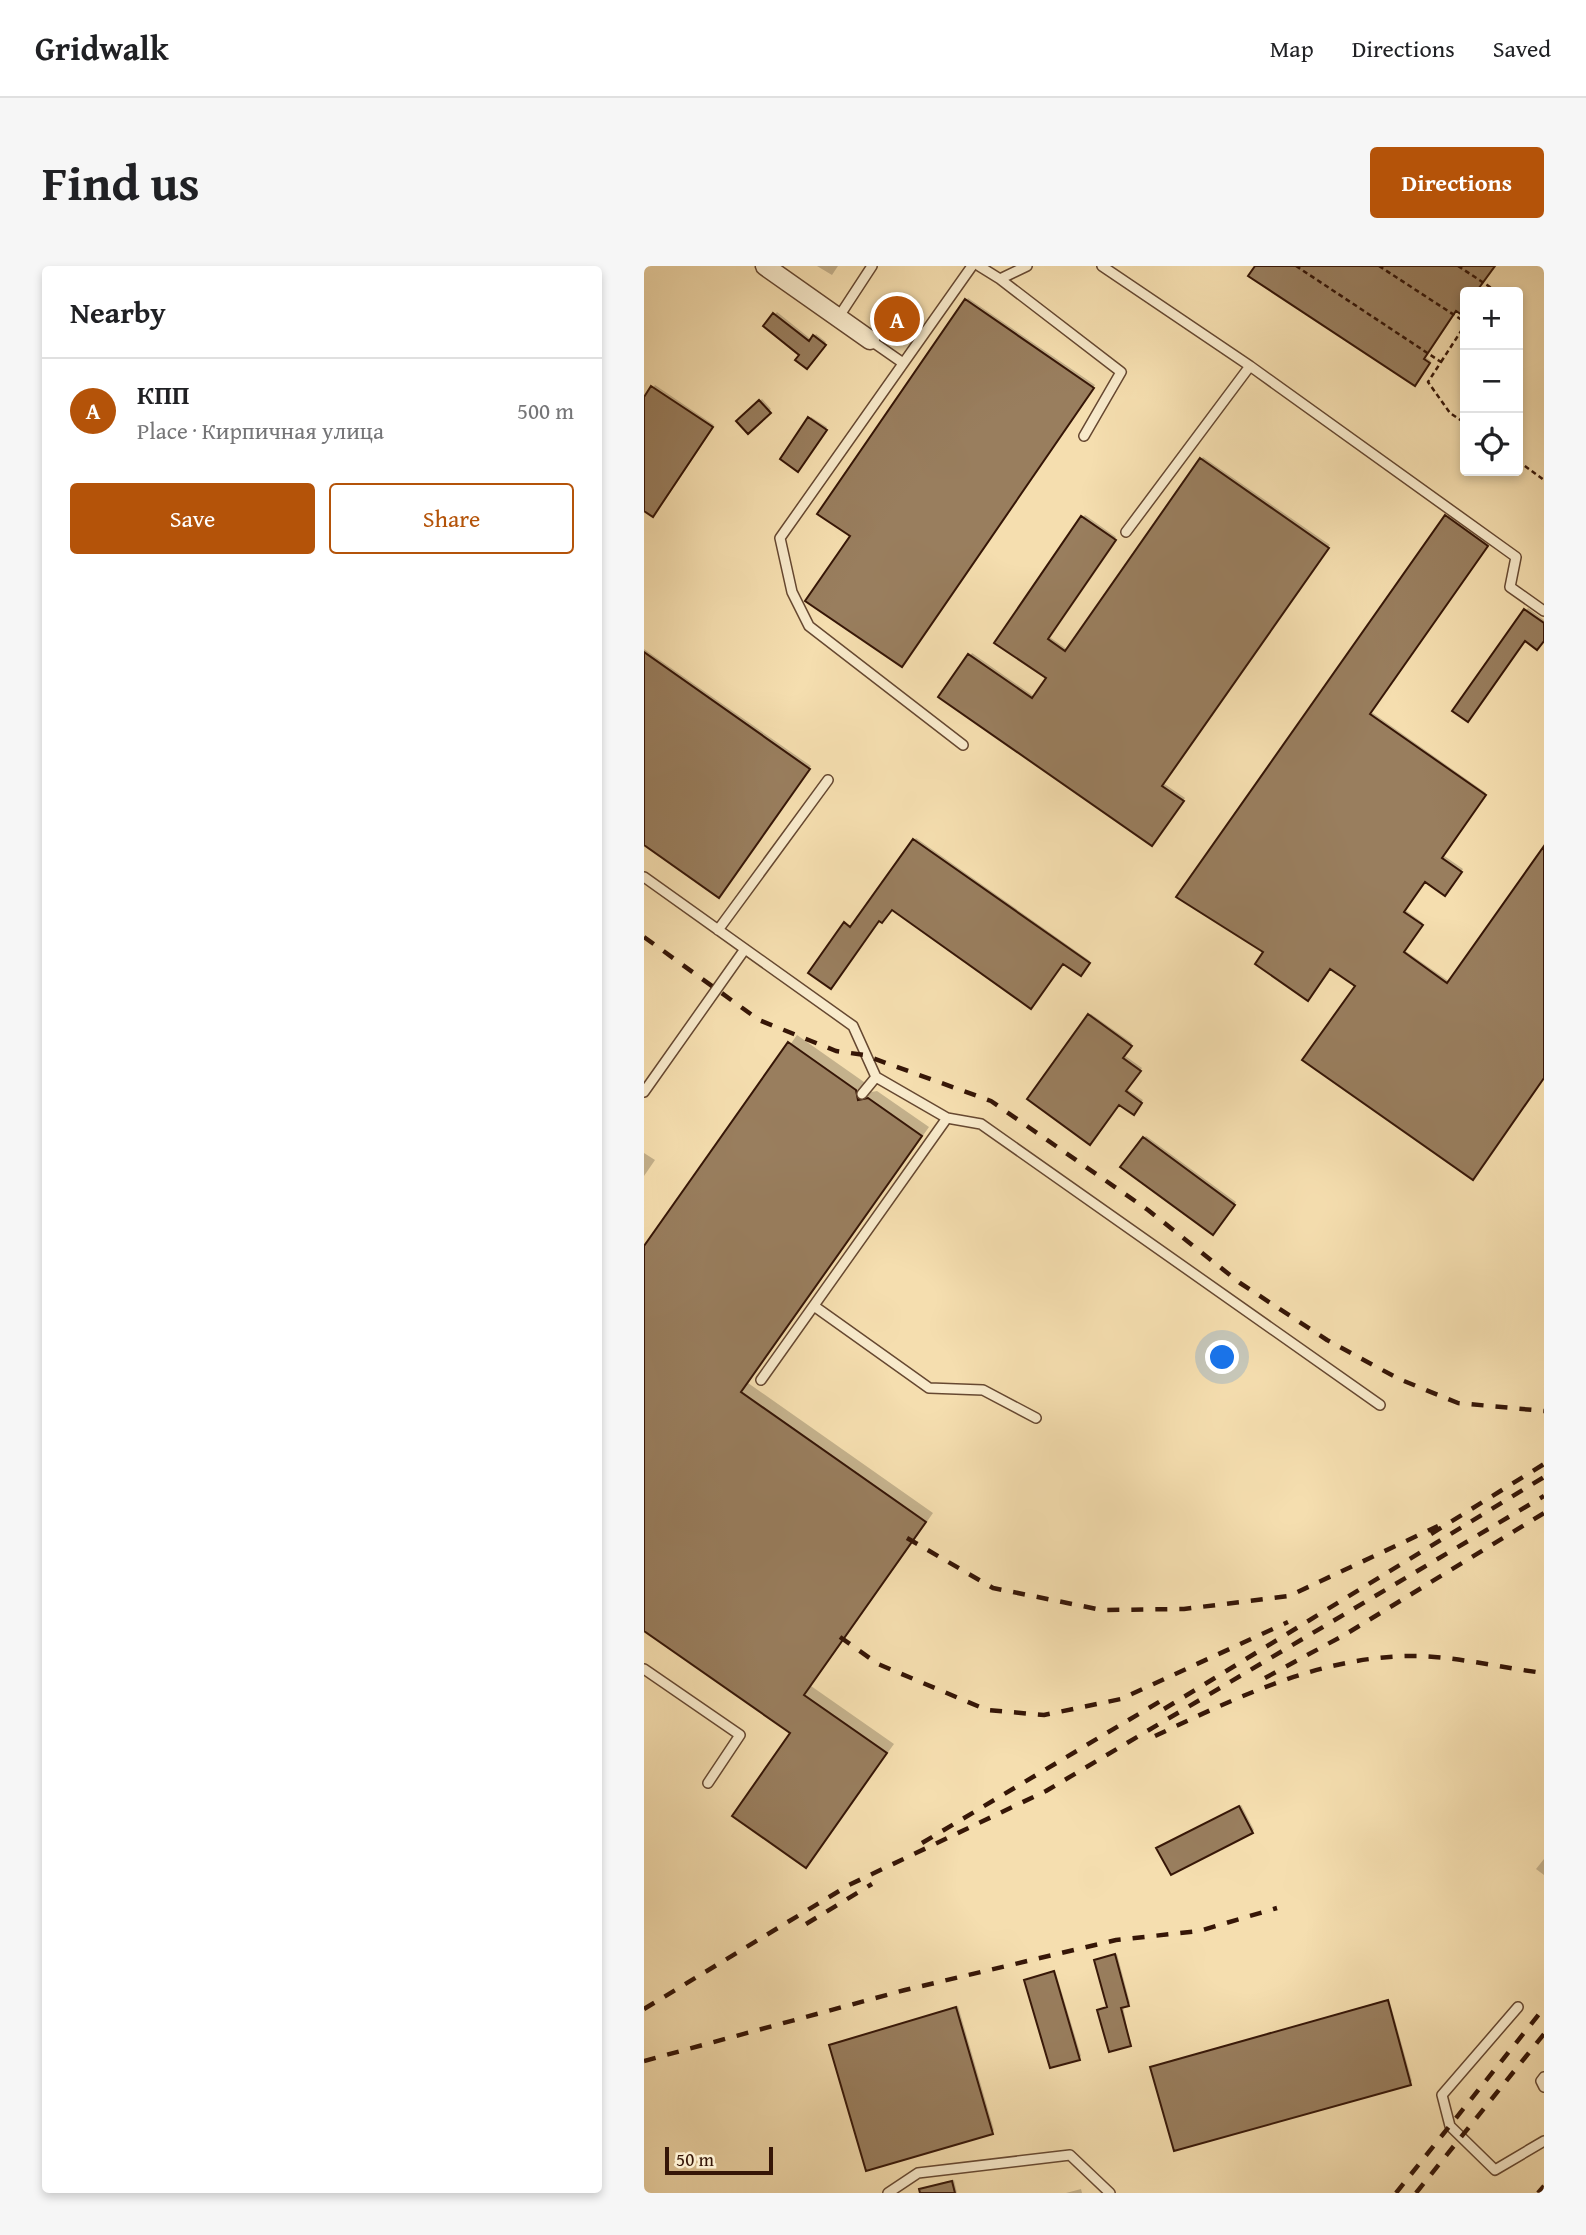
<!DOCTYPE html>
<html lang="en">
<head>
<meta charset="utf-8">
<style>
  :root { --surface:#fff; --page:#f6f6f6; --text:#202124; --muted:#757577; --line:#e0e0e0; --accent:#b45309 }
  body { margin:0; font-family:"Gentium Book Plus",serif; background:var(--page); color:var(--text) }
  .controls { position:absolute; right:21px; top:21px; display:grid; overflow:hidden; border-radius:7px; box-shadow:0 4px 10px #0003 }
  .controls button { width:63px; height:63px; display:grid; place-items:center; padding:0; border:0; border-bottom:2px solid var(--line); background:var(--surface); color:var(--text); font:35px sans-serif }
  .scale { position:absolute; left:21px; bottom:18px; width:108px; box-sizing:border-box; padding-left:7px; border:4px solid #361607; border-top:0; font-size:19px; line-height:24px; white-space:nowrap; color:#361607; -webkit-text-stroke:5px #f8eacb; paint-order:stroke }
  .you { position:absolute; left:579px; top:1092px; width:24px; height:24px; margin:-18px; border:5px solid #fff; border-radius:50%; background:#1a73e8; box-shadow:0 0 0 10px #1a73e833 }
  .badge { display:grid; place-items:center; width:46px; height:46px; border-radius:50%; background:var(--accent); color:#fff; font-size:23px; font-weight:700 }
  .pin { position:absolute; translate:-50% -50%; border:4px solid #fff; box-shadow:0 2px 7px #0006 }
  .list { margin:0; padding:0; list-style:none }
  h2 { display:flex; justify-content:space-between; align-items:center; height:91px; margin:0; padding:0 28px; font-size:30px }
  h2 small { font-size:23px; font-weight:400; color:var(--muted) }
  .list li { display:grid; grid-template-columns:46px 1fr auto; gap:21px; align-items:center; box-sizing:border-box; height:105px; padding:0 28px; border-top:2px solid var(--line) }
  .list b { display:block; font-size:26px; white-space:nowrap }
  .list p { margin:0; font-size:23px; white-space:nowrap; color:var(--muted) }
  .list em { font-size:23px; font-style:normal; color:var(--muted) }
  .actions { display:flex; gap:14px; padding:21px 28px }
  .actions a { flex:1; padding:16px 0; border:2px solid var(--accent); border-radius:7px; text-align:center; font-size:24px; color:var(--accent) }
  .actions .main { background:var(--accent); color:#fff }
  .icon { flex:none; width:38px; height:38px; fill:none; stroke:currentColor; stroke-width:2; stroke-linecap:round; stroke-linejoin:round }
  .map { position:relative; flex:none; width:900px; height:1927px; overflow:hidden; border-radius:7px }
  header { display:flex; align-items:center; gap:42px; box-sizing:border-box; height:98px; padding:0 35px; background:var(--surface); border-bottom:2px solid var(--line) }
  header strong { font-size:33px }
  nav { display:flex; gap:38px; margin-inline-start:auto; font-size:24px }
  .intro { display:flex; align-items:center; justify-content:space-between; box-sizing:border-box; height:168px; padding:0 42px }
  h1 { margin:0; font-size:49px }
  .button { padding:18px 32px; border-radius:7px; background:var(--accent); color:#fff; font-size:24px; font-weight:700 }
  main { display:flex; gap:42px; padding:0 42px }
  aside { flex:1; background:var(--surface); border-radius:7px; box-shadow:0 4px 10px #0003 }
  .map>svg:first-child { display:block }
  .shadow { fill:#0003 }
  .building { fill:#997e5e; stroke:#361607; stroke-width:2 }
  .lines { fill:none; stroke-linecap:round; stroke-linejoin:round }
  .service-casing { stroke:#664831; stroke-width:12 }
  .minor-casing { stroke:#664831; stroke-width:21 }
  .path { stroke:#361607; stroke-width:2.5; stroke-dasharray:5 3.5; stroke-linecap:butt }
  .service { stroke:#f8eacb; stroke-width:9 }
  .minor { stroke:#f8eacb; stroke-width:18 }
  .rail { stroke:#361607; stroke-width:4.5; stroke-dasharray:12 12; stroke-linecap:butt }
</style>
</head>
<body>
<header>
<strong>Gridwalk</strong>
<nav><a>Map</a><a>Directions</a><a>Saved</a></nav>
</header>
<div class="intro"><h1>Find us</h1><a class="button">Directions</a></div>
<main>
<aside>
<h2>Nearby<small></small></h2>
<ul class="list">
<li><span class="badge">A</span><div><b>КПП</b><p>Place · Кирпичная улица</p></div><em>500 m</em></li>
</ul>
<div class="actions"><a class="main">Save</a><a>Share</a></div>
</aside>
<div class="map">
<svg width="900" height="1927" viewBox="0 0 900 1927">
  <rect width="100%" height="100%" fill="#f5deaf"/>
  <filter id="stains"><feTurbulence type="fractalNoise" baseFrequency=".00286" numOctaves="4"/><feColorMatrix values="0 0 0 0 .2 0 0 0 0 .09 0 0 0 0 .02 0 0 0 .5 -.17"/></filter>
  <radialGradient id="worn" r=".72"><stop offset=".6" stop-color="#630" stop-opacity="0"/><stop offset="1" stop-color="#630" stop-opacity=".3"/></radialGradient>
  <path class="shadow" d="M173 0H194L188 9Z
    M613 0H850L832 26H821V42L818 46 812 43 781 91 787 95 773 116Z
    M259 30 274 40 254 68 238 60Z
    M324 32 451 119 259 397 209 270Z
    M133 46 168 74 172 68 182 76 165 99 157 88 121 60Z
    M11 119 70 159 11 247 0 243V134Z
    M118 133 127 143 104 165 95 155Z
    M167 151 183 161 156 201 166 153Z
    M559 191 686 279 519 517 541 532 510 576 297 431 328 387 391 431 404 411 353 376 439 251 441 249 472 271 404 370 424 384Z
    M805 248 845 277 726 445 842 527 799 589 819 603 803 626 781 614 760 643 779 657 760 684 806 716 900 583V810L713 719 687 701 622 686 535 630Z
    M884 342 900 354V373L882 344Z
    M0 383 167 500 77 628 0 577Z
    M272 572 446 695 438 706 419 696 248 642 236 653 189 719 201 658 209 660Z
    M447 748 488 777 480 789 498 802 483 823 499 834 491 845 475 837 445 749Z
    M153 769 220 816 222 827 233 825 285 861 104 1117 289 1247 167 1420 250 1478 162 1600 148 1467 0 1363V983Z
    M502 870 592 936 571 965 500 872Z
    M0 887 11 894 0 910Z
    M597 1539 610 1564 608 1566 517 1580Z
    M900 1593V1609L892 1603Z
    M473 1688 486 1737 479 1740 486 1778 455 1744 465 1740 452 1695Z
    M411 1704 437 1790 435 1792 382 1714Z
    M745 1733 768 1815 766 1817 508 1801Z
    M314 1740 350 1864 348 1866 187 1779Z
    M310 1914 313 1927H296V1917Z
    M437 1923 438 1927H422Z"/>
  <path class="building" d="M611 0H851L832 26H821V51L812 45 780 93 786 97 771 120 604 10Z
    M256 31 273 43 253 72 235 60Z
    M321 33 450 122 258 401 161 335 206 270 173 248Z
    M129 47 165 75 169 69 182 79 163 103 151 94 155 89 119 60Z
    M7 120 69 161 9 251 0 245V131Z
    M115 134 127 147 104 168 92 155Z
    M164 151 183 164 154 206 136 193Z
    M556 192 685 282 518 520 540 535 508 580 294 431 324 388 388 432 402 412 350 377 437 250 472 274 404 373 421 385Z
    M801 249 844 280 726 448 842 529 798 592 818 606 801 630 781 616 760 646 779 659 760 686 803 717 900 580V812L829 914 658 794 711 720 686 703 664 735 611 698 619 686 532 631Z
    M880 343 900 357V375L893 384 881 375 824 456 808 445Z
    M0 386 166 503 75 632 0 579Z
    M269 573 446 697 437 710 419 698 387 743 248 644 238 657 235 655 187 723 164 707 200 656 206 661Z
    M444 748 488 780 479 792 497 805 482 825 498 837 490 849 475 839 446 879 383 833Z
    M144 776 212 824 214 834 224 832 278 870 97 1126 282 1256 160 1429 243 1487 162 1602 88 1550 146 1467 0 1365V980Z
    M499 871 591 939 569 969 476 901Z
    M595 1540 609 1567 527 1609 512 1582Z
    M471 1688 485 1740 477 1742 487 1780 465 1786 453 1744 463 1741 450 1694Z
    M410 1705 436 1794 406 1802 380 1714Z
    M744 1734 767 1819 530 1885 506 1801Z
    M312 1741 349 1868 222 1905 185 1779Z
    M308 1915 311 1927H276L275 1923Z"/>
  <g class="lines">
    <defs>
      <path id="service" d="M335 0 356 13 383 0
        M458 0 606 100 482 266
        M356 13 477 106 440 170
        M194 52 228 0
        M226 74 259 97
        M606 100 872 291 866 321 900 345
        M319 479 165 360 148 326 136 272 328 0
        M0 611 209 760 232 811 303 852 117 1114
        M74 664 184 514
        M0 826 101 683
        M218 828 232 811
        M303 852 337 858 736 1139
        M170 1040 285 1122 339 1124 392 1152
        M0 1403 96 1469 64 1517
        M874 1741 798 1829 806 1860 851 1904 900 1875
        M900 1811 897 1815 900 1821
        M244 1927 274 1907 426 1889 466 1927"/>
      <path id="minor" d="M121 0 226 74"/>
    </defs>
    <use href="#service" class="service-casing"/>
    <use href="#minor" class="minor-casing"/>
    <path class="path" d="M652 0 797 96 784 116 806 147 821 157
      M735 0 821 56
      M814 0 846 21 843 26
      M797 96 821 59
      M874 195 900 214"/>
    <use href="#service" class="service"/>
    <use href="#minor" class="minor"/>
    <path class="rail" d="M0 671 115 754 192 785 220 789 347 835 504 944 596 1017 683 1074 755 1113 814 1137 900 1145
      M787 1268 900 1198
      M263 1272 349 1322 458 1344 540 1343 645 1330 794 1260
      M196 1371 234 1398 343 1444 400 1449 477 1433 644 1356
      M621 1412 702 1368 900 1247
      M520 1443 900 1211
      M511 1470C594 1431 679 1389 773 1390 815 1391 859 1402 900 1407
      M278 1577 525 1430
      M162 1658 228 1618
      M0 1743 205 1619 402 1525 900 1230
      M0 1795 261 1724 472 1674 555 1665 633 1642
      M752 1927 900 1742
      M772 1927 900 1768
      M894 1927 900 1920"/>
  </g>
  <rect width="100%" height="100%" filter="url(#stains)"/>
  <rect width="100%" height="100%" fill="url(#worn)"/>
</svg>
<div class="controls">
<button>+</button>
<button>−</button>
<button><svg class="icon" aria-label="locate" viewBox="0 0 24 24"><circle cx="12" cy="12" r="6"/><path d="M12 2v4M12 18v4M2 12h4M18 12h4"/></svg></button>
</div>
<div class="scale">50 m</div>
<div class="you"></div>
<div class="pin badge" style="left:253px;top:53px">A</div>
</div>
</main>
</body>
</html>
